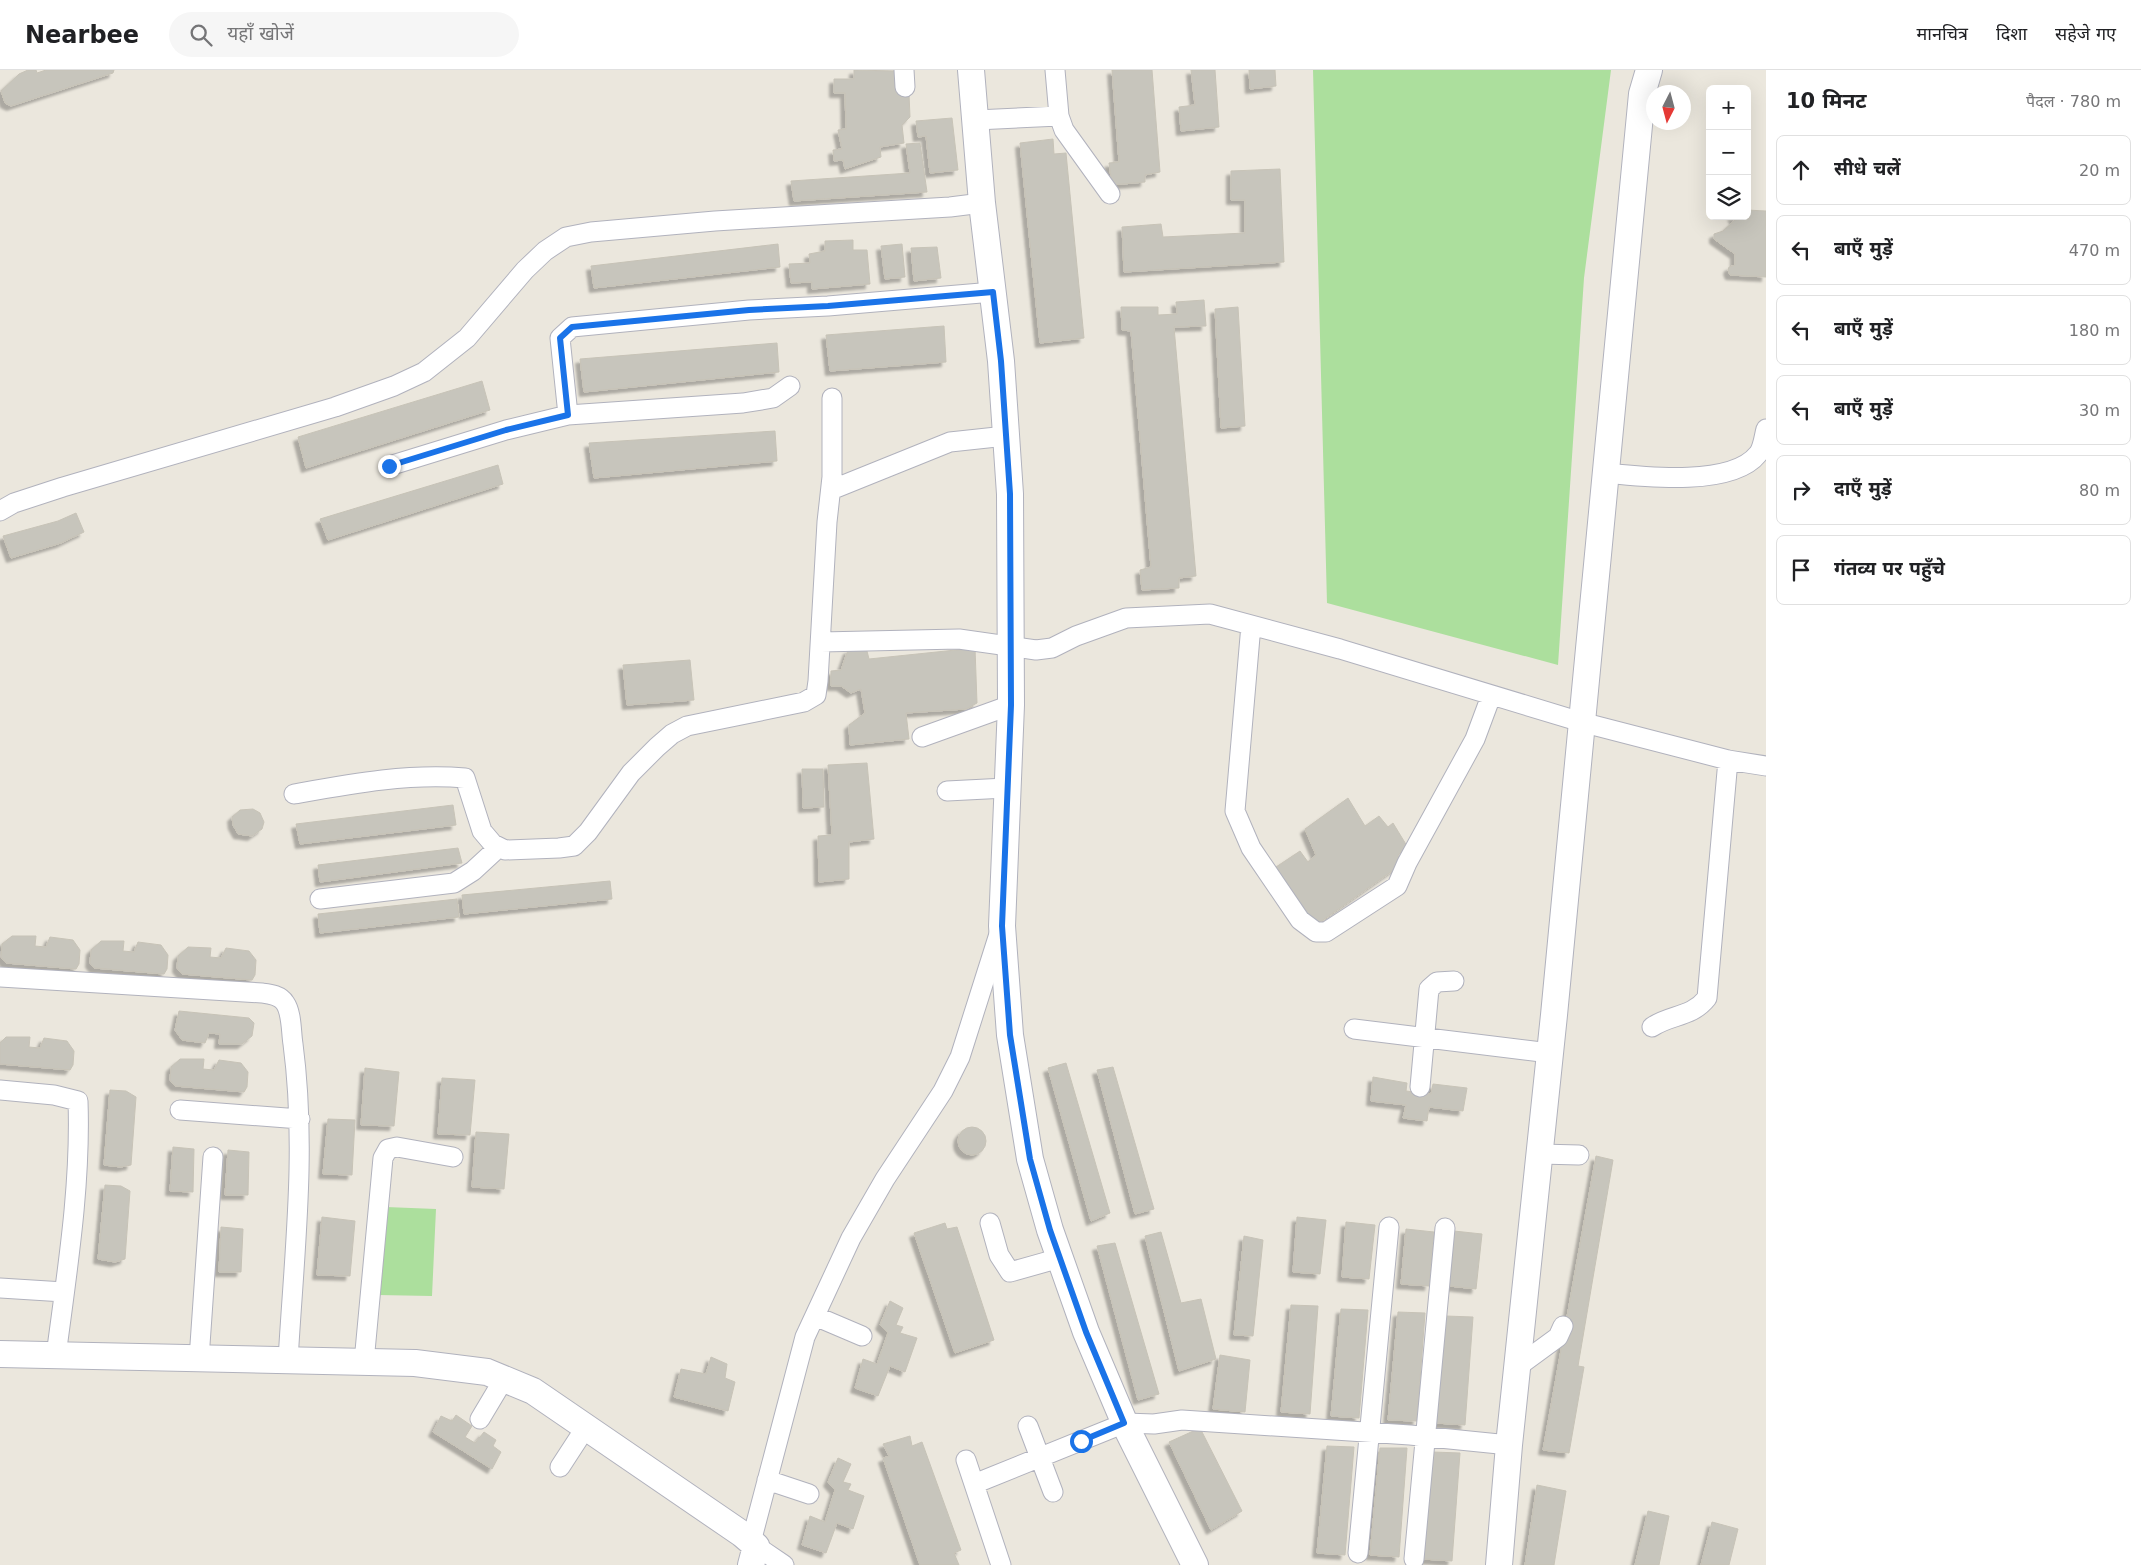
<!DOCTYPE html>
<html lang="hi">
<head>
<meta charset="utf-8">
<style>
  :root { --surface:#fff; --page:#f6f6f6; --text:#202124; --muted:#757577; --line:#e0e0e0 }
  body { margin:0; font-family:"DejaVu Sans","Noto Sans Devanagari",sans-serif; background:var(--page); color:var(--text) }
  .controls { position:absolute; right:15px; top:15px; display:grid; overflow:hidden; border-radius:8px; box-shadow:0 5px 20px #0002 }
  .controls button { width:45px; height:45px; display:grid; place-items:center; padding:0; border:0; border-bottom:1px solid var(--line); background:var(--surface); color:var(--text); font:25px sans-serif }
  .compass { position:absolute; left:1646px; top:15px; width:45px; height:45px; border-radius:50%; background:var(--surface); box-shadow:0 5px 20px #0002; rotate:186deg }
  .stop { position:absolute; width:15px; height:15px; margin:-11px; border:4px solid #1a73e8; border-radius:50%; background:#fff }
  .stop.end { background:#1a73e8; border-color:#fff; box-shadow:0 1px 5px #0008 }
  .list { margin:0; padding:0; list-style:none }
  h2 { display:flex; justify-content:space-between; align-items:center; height:65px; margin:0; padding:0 20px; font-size:21px }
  h2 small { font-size:16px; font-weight:400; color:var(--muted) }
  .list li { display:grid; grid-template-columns:32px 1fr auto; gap:15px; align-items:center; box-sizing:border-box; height:70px; margin:0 10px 10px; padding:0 10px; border:1px solid var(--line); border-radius:8px }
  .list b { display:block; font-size:19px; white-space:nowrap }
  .list em { font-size:16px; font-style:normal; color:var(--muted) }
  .icon { flex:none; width:28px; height:28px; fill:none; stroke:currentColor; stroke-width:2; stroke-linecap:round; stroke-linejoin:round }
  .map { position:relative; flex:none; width:1766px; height:1495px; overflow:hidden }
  header { display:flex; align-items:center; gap:30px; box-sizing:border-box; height:70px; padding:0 25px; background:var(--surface); border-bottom:1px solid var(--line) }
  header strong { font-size:24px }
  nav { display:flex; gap:28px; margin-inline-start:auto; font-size:18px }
  .search { width:350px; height:45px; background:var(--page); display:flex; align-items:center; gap:12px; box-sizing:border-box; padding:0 18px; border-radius:28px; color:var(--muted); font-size:19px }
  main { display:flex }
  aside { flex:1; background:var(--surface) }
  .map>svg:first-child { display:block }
  .green { fill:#acdf9d }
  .building { fill:#c7c5bc; stroke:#c7c3b7; filter:url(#shadow) }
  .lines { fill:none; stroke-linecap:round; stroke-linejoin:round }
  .street-casing { stroke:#b1b2bd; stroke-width:21 }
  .secondary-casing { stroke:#b1b2bd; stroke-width:28 }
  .street { stroke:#fff; stroke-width:19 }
  .secondary { stroke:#fff; stroke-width:26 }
  .route { stroke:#1a73e8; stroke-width:6 }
</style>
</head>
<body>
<header>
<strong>Nearbee</strong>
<div class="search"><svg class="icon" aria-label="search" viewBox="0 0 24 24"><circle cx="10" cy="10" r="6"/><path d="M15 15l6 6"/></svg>यहाँ खोजें</div>
<nav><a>मानचित्र</a><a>दिशा</a><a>सहेजे गए</a></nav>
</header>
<main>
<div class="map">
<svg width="1766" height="1495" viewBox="0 0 1766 1495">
  <defs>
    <filter id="shadow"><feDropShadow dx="-4.5" dy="4.5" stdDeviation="1" flood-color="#0004"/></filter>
  </defs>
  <rect width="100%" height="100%" fill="#ebe7dd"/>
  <path class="green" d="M1313 0H1611L1584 208 1558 595 1327 533Z
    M386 1137 436 1139 432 1226 378 1225Z"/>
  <path class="building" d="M28 0H36L37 3 46 0H114L113 3 11 36 5 33 1 21 19 4Z
    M854 0 896 1 895 17 900 16 909 24 910 47 902 55 904 73 880 77 881 87 845 99 843 90 834 91 833 80 842 79 838 60 846 59 845 23H834V9H854Z
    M1112 0H1152L1160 102 1145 105V112L1112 115 1109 93 1119 92Z
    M1191 0H1215L1219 57 1181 61 1179 37 1195 35Z
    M1249 0H1275L1276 16 1250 19Z
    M952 48 958 100 930 103 926 66 918 67 916 51Z
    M1053 69 1054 84 1066 83 1084 268 1040 273 1020 73Z
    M920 73 927 122 794 131 791 111 910 103 906 74Z
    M1280 99 1284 192 1124 202 1122 157 1161 154 1163 167 1245 163V130H1231V101Z
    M1747 140 1766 141V207L1730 205 1728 200 1729 197 1735 195V184L1714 169V164L1723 161 1735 150 1732 146H1747Z
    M853 170V180H867L870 214 812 219V212L791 213 789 194 810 193 809 184 825 181V171Z
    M778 174 780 197 594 218 591 196Z
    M902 174 905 207 885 209 881 176Z
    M937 177 941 208 914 211 911 178Z
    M1204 230 1206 256 1174 257 1196 506 1179 508V518L1142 520 1140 500 1151 497 1131 261 1122 260 1121 237H1158V245L1177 244 1176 232Z
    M1238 237 1245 356 1221 358 1215 239Z
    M944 256 946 292 830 301 826 265Z
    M777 273 779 302 584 322 580 289Z
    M482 311 490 340 306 398 298 367Z
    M775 361 777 391 594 408 589 373Z
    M498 395 503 414 328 470 320 449Z
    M76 443 84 462 61 473 11 488 3 466 58 451Z
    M866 577 869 589 975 578 977 633 966 639 906 643 909 669 850 675 849 655 865 643 861 619 851 623 841 616H831V601L841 600 848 580Z
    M690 590 694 630 627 635 623 595Z
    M867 693 874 769 849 772V809L819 812 818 766 832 765 828 695Z
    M802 699H823L824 737 803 738Z
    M1348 728 1365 756 1379 746 1388 757 1393 753 1407 776 1398 785 1402 794 1313 857 1276 797 1300 781 1308 792 1316 785 1305 759Z
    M453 735 456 755 300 774 296 754Z
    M253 739 260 743 264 752 262 759 252 766 238 764 233 755 232 747 240 740Z
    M458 778 462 793 320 812 318 795Z
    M610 811 612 829 464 844 462 825Z
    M457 829 459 847 320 863 318 844Z
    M12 866H36L35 876 46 877 50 867 73 870 80 880 79 894 76 899 6 893 1 887 2 874Z
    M101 871H124L123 881 134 882 138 872 161 875 168 885 167 899 164 904 94 898 90 893 91 880Z
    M188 877 211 878 210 887 221 888 226 878 249 881 256 890 255 905 252 910 182 904 177 898 178 886Z
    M179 941 249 948 254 953 252 966 242 974H219L220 964 209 963 205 973 182 970 175 960Z
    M6 967H30L29 977 40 978 44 968 67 971 74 981 73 995 70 1000 0 994V973Z
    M180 989H204L203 999 214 1000 219 990 241 993 248 1002 247 1017 244 1022 175 1016 170 1010 171 997Z
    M1066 993 1110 1143 1091 1151 1048 998Z
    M1113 997 1154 1139 1135 1144 1097 1000Z
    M365 998 399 1002 394 1056 361 1055Z
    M1373 1007 1407 1013 1406 1021 1431 1024 1433 1014 1467 1018 1463 1041 1429 1037 1427 1051 1403 1048 1406 1035 1371 1031Z
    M442 1008 475 1010 470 1065 438 1064Z
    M110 1020 126 1021 136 1027 131 1095 121 1097 104 1095Z
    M328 1049 355 1050 352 1105 323 1104Z
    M958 1071a14 14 0 1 1 28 0a14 14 0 1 1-28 0Z
    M476 1062 509 1064 504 1119 472 1117Z
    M173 1077 194 1079 193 1122 170 1121Z
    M228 1080 249 1082 248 1125H225Z
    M1596 1086 1613 1090 1578 1296 1584 1297 1569 1383 1543 1380Z
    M105 1115 121 1116 130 1121 125 1189 115 1192 98 1189Z
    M322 1147 355 1151 350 1206 317 1205Z
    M1297 1147 1326 1150 1320 1204 1293 1202Z
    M1346 1152 1375 1155 1369 1209 1342 1207Z
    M945 1153 947 1159 957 1157 994 1270 955 1283 914 1163Z
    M221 1157 243 1159 241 1202H219Z
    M1406 1159 1434 1162 1429 1216 1401 1214Z
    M1454 1161 1482 1164 1476 1219 1449 1216Z
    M1161 1162 1181 1233 1201 1229 1216 1289 1179 1301 1145 1166Z
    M1244 1166 1263 1170 1253 1266 1234 1265Z
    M1115 1173 1159 1324 1138 1330 1097 1176Z
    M890 1231 903 1238 896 1255 903 1257 900 1263 917 1268 905 1302 890 1296 878 1326 855 1318 863 1289 877 1294 888 1263 880 1255Z
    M1291 1235 1318 1236 1310 1344 1281 1342Z
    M1341 1239 1368 1240 1359 1348 1331 1346Z
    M1398 1242 1425 1243 1417 1351 1388 1350Z
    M1446 1246 1473 1247 1465 1355 1436 1353Z
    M1220 1285 1250 1290 1245 1342 1213 1339Z
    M711 1287 727 1294 725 1308 735 1312 728 1341 674 1327 681 1299 706 1304Z
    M456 1345 472 1356 465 1367 475 1373 484 1362 496 1370 493 1376 501 1382 492 1399 433 1362 441 1346 452 1351Z
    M1200 1358 1242 1441 1211 1460 1169 1372Z
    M910 1366 912 1376 922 1372 961 1480 954 1483 959 1495H920L883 1388 889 1386 883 1374Z
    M1327 1376 1354 1377 1345 1485 1317 1483Z
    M1380 1378H1407L1399 1487 1370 1485Z
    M1433 1382 1460 1383 1452 1491 1423 1489Z
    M838 1388 851 1394 843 1412 851 1414 848 1420 864 1426 853 1459 837 1453 826 1483 802 1475 810 1446 825 1452 835 1420 828 1412Z
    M1537 1415 1566 1421 1554 1495H1525Z
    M1648 1441 1669 1446 1659 1495H1635Z
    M1712 1452 1738 1459 1729 1495H1701Z"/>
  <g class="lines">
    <defs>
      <path id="street" d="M904 0 905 17
        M1055 0 1059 46
        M976 50 1059 46 1064 60 1110 124
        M568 345 743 333 773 328 790 316
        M389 396 506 360 568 345 560 268 572 257 749 240 828 236 993 222
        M1606 403C1644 407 1732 417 1758 384 1763 378 1764 366 1766 359
        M831 420 950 372 1006 366
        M0 441 14 433 63 417 335 337 394 316 424 302 467 268 525 200 545 181 566 167 591 162 715 151 950 137 982 133
        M1251 555 1235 741 1251 778 1300 850 1316 862H1326L1397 816 1407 793 1475 669 1491 626
        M821 572 959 569 1036 580 1052 578 1076 566 1126 548 1210 544 1340 579 1581 652 1728 690 1766 696
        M922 667 1011 635
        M947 721 1006 718
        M294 724C350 714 408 703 465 708L482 761 493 774 505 780 559 778 574 776 588 762 631 703 657 677 672 664 687 656 804 632 816 625 818 611 827 452 832 407V328
        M320 829 454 813 473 801 499 777
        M0 907 262 923C270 924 280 925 285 933 292 943 291 962 293 974 307 1080 294 1184 288 1291
        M1652 957C1671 944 1691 948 1707 928L1728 690
        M1354 959 1550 983
        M1420 1017 1429 919 1437 912 1454 911
        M0 1020 54 1025 78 1031C81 1116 67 1201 56 1286
        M180 1040 300 1049
        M1540 1084 1579 1085
        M990 1153 999 1185 1010 1202 1060 1188
        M0 1218 64 1222
        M815 1246 862 1266
        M199 1289 213 1087
        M364 1292 383 1088 388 1079 397 1077 453 1087
        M1517 1297 1558 1267 1563 1256
        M480 1349 505 1307
        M1028 1356 1053 1422
        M966 1390 1001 1495
        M560 1397 586 1357
        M767 1410 809 1424
        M974 1414 1125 1353 1154 1354 1182 1350 1410 1365 1509 1375
        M751 1472 805 1267 851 1168 885 1109 943 1021 960 987 999 864
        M756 1476 784 1495
        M1358 1483 1389 1157
        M1414 1489 1445 1158"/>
      <path id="secondary" d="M971 0 982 133 1001 291 1010 424 1011 635 1002 856 1010 965 1030 1089 1050 1160 1086 1262 1128 1361 1195 1495
        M0 1284 415 1293 487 1302 533 1321 742 1464 756 1476 751 1495
        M1499 1495 1509 1375 1554 945 1642 24 1649 0"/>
    </defs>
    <use href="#street" class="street-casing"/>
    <use href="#secondary" class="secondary-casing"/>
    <use href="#street" class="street"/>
    <use href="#secondary" class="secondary"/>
  </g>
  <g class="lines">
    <path class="route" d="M389 396 506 360 568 345 560 268 572 257 749 240 828 236 993 222 1001 291 1010 424 1011 635 1002 856 1010 965 1030 1089 1050 1160 1086 1262 1124 1353 1081 1371"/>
  </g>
</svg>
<div class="controls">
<button>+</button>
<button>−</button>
<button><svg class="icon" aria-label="layers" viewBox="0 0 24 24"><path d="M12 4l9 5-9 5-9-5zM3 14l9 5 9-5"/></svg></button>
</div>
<svg class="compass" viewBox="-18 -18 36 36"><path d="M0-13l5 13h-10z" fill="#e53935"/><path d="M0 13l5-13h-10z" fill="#757577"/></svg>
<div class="stop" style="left:1081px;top:1371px"></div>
<div class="stop end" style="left:389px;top:396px"></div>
</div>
<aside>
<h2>10 मिनट<small>पैदल · 780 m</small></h2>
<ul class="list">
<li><svg class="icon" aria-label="ahead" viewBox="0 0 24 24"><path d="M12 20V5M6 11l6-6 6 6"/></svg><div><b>सीधे चलें</b></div><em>20 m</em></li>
<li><svg class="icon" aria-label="left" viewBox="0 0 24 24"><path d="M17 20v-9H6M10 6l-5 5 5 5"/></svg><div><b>बाएँ मुड़ें</b></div><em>470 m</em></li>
<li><svg class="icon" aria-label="left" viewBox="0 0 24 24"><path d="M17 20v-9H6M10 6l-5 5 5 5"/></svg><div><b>बाएँ मुड़ें</b></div><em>180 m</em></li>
<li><svg class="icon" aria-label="left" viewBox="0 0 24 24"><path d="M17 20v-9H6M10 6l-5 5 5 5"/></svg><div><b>बाएँ मुड़ें</b></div><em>30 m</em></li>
<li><svg class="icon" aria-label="right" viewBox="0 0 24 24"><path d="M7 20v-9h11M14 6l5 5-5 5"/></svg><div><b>दाएँ मुड़ें</b></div><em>80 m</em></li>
<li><svg class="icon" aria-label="arrive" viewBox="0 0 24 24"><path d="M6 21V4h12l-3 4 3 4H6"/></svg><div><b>गंतव्य पर पहुँचे</b></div></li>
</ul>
</aside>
</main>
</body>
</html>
